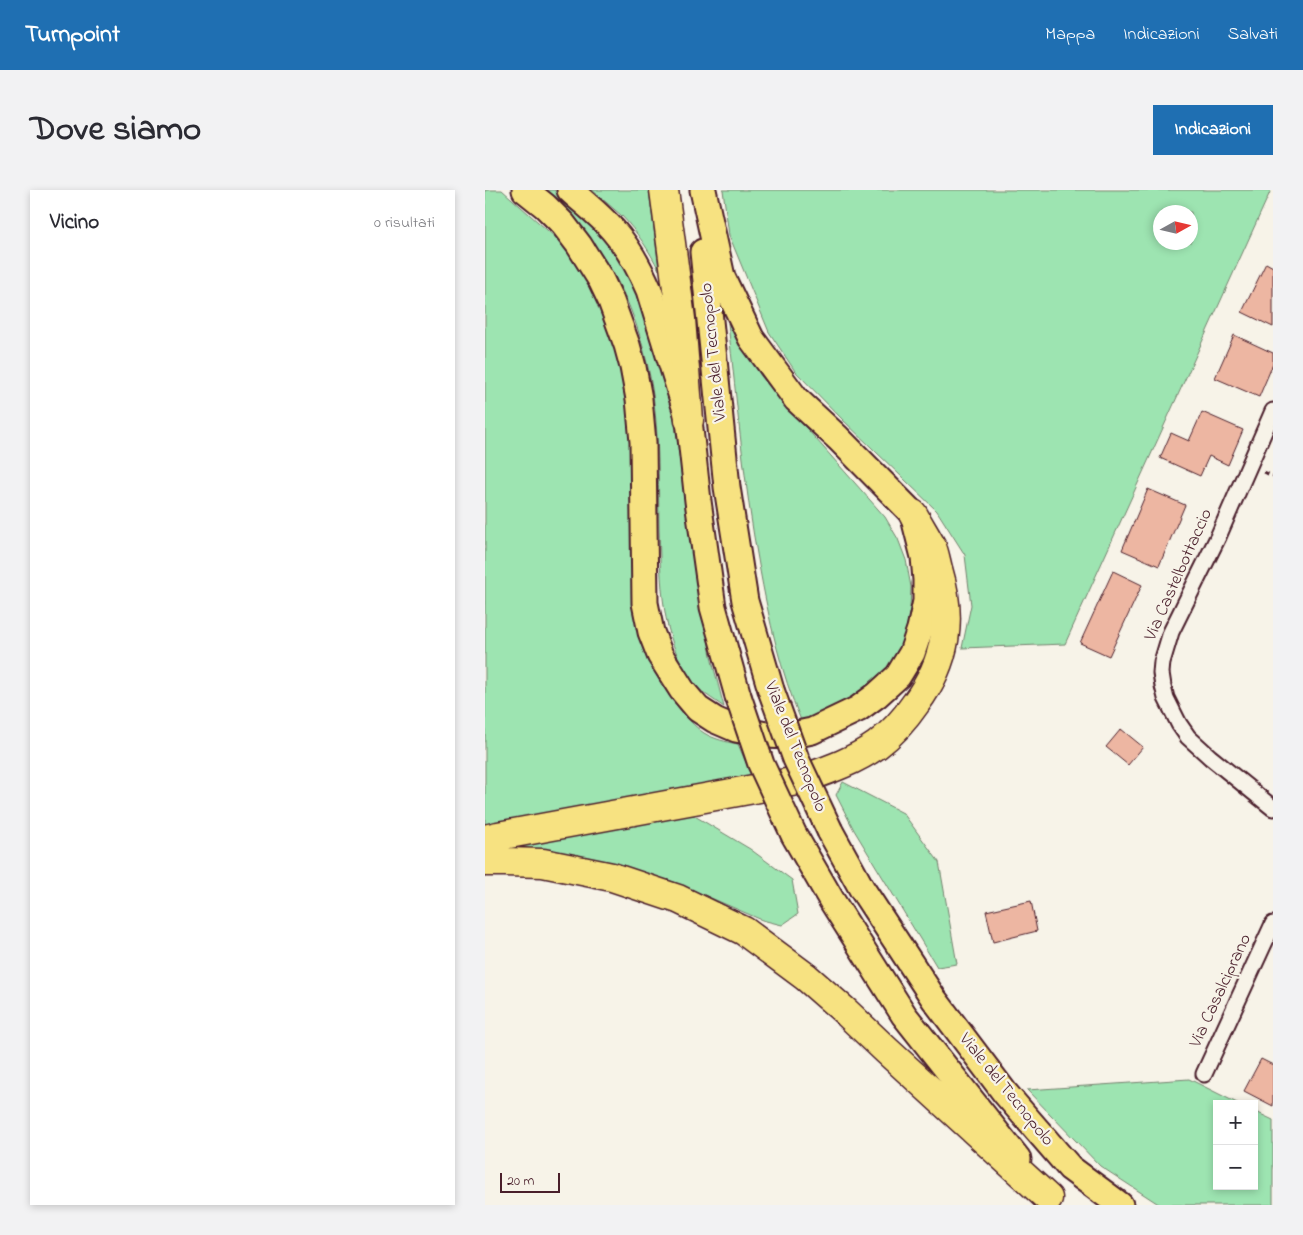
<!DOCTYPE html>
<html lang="it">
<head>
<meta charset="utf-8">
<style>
  :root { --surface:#fff; --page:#f2f2f3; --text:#2b2b33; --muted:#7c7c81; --line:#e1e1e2; --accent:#1f6fb2 }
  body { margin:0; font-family:"Indie Flower",sans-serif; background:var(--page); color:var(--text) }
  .controls { position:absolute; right:15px; bottom:15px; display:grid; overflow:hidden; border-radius:0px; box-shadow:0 2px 8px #0003 }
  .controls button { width:45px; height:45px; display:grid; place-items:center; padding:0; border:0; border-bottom:1px solid var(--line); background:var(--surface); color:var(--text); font:25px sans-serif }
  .compass { position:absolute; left:668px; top:15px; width:45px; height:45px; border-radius:50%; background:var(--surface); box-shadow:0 2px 8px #0003; rotate:82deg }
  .scale { position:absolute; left:15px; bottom:12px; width:60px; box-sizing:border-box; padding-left:5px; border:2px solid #4a1f2b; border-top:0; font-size:14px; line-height:18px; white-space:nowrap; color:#4a1f2b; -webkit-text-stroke:4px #f7f3e8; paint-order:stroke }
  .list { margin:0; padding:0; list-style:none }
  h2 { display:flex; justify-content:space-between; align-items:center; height:65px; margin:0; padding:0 20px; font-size:21px }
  h2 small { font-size:16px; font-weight:400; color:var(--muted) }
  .map { position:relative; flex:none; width:788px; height:1015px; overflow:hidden; border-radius:0px }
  header { display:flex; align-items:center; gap:30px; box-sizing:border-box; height:70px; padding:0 25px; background:var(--accent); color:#fff }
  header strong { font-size:24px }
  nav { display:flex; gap:28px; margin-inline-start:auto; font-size:18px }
  .intro { display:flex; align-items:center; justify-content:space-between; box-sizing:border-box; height:120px; padding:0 30px }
  h1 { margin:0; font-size:35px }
  .button { padding:12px 22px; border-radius:0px; background:var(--accent); color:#fff; font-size:18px; font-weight:700 }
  main { display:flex; gap:30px; padding:0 30px }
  aside { flex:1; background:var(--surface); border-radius:0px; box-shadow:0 2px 8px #0003 }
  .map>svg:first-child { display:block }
  .green { fill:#9de4b1; stroke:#74826e; fill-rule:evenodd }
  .building { fill:#edb6a2; stroke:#4a1f2b }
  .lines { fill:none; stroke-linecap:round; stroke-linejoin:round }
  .minor-casing { stroke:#4a1f2b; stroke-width:19 }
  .trunk-casing { stroke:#4a1f2b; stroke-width:29 }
  .motorway-casing { stroke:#4a1f2b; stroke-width:31 }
  .path { stroke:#4a1f2b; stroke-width:3; stroke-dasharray:5 4; stroke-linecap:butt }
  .minor { stroke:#f7f3e8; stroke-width:15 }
  .trunk { stroke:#f7e281; stroke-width:25 }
  .motorway { stroke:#f7e281; stroke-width:28 }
  .trunk-bridge-casing { stroke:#4a1f2b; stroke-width:29; stroke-linecap:butt }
  .trunk-bridge { stroke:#f7e281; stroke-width:25 }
  .labels { text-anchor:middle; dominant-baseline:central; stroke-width:4.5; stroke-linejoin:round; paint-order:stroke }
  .street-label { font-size:18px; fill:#4a1f2b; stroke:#f7f3e8 }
</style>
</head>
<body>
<header>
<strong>Turnpoint</strong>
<nav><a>Mappa</a><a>Indicazioni</a><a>Salvati</a></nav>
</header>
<div class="intro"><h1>Dove siamo</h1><a class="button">Indicazioni</a></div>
<main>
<aside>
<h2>Vicino<small>0 risultati</small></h2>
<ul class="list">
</ul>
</aside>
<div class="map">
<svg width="788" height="1015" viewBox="0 0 788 1015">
  <rect width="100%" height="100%" fill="#f7f3e8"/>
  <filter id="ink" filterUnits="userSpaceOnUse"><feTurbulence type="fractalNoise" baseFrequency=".02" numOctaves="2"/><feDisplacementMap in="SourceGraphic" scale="10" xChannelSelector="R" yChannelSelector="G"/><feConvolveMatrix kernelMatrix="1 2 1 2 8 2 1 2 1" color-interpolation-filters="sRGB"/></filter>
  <g filter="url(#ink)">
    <path class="green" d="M0 0H17L71 48 86 65 105 94 120 121 144 207 158 453C161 461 164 470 168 479 177 498 201 531 219 543 229 549 241 552 253 554L268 589 0 639Z
      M58 0H69L100 27 124 52 145 80 186 206 212 391 227 471 239 517C228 509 215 502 207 491 175 447 176 390 174 338 173 280 175 221 160 165 147 112 126 72 91 32 81 20 69 10 58 0Z
      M107 0H164L174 80C164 60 152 42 137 26 127 17 117 9 107 0Z
      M238 0H786L580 454 477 458 486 415 480 365 452 321 357 229 310 181 284 142 244 45ZM676 22H706V52H676Z
      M243 133 276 186 292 205 400 327 413 349 421 370 426 397 425 419 421 440 411 467 395 489 377 505 317 533C295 480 284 430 274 375 259 295 252 214 243 133Z
      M358 592 418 623 454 672 472 774 452 777 369 640 351 605Z
      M203 622 265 659 307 690 313 724 297 735 277 730 189 692 126 673 1 657Z
      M704 889 754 914H732V996H769V921L788 930V1015H675L615 976 542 900Z"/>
    <path class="building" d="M781 73 788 77V137L757 122Z
      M749 145 788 163V174L774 207 730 188Z
      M717 222 758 240 743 275 724 266 715 286 675 268 686 243 704 251Z
      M663 299 700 315 674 376 637 360Z
      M628 381 657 395 624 466 595 453Z
      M636 539 658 557 643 575 621 557Z
      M546 711 552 741 508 752 501 721Z
      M776 869 788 875V916L759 901Z"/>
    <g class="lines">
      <defs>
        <path id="minor" d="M788 221 733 347 686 442 677 472 676 483 678 496 681 508 694 534 703 547 725 567 788 618
          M719 884 788 734"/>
        <path id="trunk" d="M40 0 60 16 78 34 94 55 116 90 126 111 142 155 148 177 154 209 158 252 160 413 166 442 175 465 197 500 213 519 230 530 251 539 281 545 303 546 327 541 373 519 392 505 413 486 427 463 435 439 441 411V390L439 367 428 324 353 248 311 209 266 148 237 87 218 0
          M85 0C99 13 115 25 128 40 143 57 155 79 164 100L204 230 213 311 228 417 253 506
          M218 62 242 297 260 411 286 500
          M345 641 377 699 449 809 520 903 585 978 635 1015
          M309 645 347 711 419 825 533 969"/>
        <path id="motorway" d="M179 0 196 129 204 230
          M0 649 13 646 312 591C340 581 368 572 392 555 408 543 420 529 431 513 462 471 468 429 453 379 451 372 450 364 447 357 441 346 434 335 428 324
          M0 672H19L58 673 127 687 193 709 259 741 321 787 361 822 401 860 563 1008"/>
      </defs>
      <use href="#minor" class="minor-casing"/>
      <use href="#trunk" class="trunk-casing"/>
      <use href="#motorway" class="motorway-casing"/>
      <path class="path" d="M779 282 788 286"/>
      <use href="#minor" class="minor"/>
      <use href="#trunk" class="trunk"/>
      <use href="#motorway" class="motorway"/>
      <defs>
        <path id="trunk-bridge" d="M286 500 311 569 345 641
          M253 506 276 574 309 645"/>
      </defs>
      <use href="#trunk-bridge" class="trunk-bridge-casing"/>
      <use href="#trunk-bridge" class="trunk-bridge"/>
    </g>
  </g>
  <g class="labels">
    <g class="street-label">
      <text transform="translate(229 162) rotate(-96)">Viale del Tecnopolo</text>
      <text transform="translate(694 385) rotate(-66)">Via Castelbottaccio</text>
      <text transform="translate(310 557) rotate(68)">Viale del Tecnopolo</text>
      <text transform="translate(736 801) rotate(-65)">Via Casalciprano</text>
      <text transform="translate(521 900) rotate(51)">Viale del Tecnopolo</text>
    </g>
  </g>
</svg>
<div class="controls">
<button>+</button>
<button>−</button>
</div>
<svg class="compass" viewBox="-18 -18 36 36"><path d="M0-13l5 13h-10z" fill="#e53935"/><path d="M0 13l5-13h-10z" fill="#7c7c81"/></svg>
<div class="scale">20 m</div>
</div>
</main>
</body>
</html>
